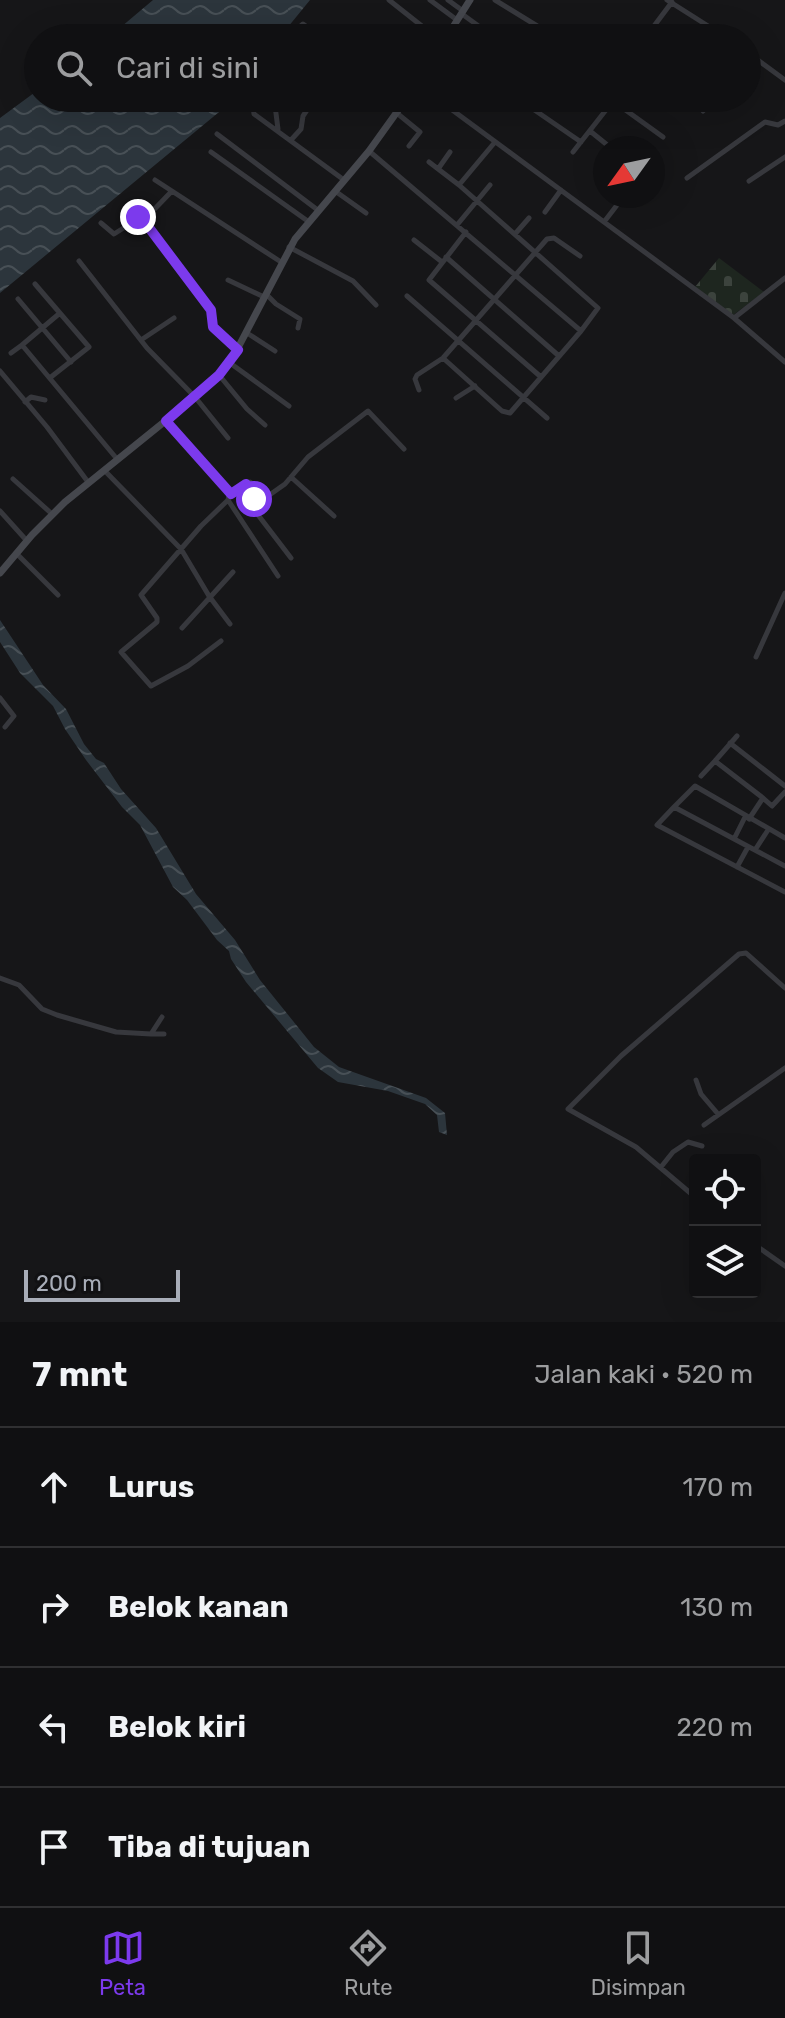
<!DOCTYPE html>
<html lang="id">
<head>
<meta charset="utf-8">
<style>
  :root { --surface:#101012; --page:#19191b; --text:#f1f3f6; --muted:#9c9d9f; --line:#303032; --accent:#7c3aed }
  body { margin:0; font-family:Rubik,sans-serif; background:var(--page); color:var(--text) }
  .controls { position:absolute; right:24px; bottom:24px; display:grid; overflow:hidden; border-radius:8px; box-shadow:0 8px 32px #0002 }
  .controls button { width:72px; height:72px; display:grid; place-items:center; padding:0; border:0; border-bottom:2px solid var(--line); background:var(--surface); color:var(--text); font:40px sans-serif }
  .compass { position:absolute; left:593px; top:136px; width:72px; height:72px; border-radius:50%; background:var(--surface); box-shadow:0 8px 32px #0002; rotate:237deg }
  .scale { position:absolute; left:24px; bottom:20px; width:156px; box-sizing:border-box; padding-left:8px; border:4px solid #a8adb8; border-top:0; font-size:22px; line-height:28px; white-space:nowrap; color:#a8adb8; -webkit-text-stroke:6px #111113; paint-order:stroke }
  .stop { position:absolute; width:24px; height:24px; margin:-18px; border:6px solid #7c3aed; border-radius:50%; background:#fff }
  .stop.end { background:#7c3aed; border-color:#fff; box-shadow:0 2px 8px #0008 }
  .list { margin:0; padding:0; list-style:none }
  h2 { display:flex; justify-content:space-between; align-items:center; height:104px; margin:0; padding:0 32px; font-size:34px }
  h2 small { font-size:26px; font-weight:400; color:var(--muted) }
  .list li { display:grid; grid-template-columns:52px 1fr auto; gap:24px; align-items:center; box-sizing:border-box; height:120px; padding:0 32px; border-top:2px solid var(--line) }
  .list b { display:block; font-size:30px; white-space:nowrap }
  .list em { font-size:26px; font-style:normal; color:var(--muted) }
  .icon { flex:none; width:44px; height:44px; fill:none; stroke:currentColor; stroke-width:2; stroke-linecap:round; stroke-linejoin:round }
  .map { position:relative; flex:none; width:785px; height:1322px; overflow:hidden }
  .search { position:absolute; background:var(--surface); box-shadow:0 8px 32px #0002; left:24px; right:24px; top:24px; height:88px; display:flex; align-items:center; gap:20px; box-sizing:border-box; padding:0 28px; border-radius:44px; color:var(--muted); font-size:30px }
  .sheet { height:584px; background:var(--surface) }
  nav { display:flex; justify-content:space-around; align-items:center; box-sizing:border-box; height:112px; border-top:2px solid var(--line); background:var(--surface); font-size:22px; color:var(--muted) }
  nav a { display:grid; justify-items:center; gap:4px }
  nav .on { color:var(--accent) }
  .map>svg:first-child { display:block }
  .cemetery { fill:url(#cemetery-stones) }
  .water { fill:url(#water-waves) }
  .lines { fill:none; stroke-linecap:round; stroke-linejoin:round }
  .minor { stroke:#37383d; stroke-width:5 }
  .secondary { stroke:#45474d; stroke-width:7 }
  .route { stroke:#7c3aed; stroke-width:10 }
</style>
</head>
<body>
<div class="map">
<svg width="785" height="1322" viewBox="0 0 785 1322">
  <defs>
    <pattern id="cemetery-stones" width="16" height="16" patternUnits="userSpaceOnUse" patternTransform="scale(2)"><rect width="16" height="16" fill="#1e261f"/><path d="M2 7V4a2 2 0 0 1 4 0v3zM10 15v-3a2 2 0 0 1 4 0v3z" fill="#3c433d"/></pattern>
    <pattern id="water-waves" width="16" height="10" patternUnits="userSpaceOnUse" patternTransform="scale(2)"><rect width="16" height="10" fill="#2c353c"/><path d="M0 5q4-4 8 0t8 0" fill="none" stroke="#485056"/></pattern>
  </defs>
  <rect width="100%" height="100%" fill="#161618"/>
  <path class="cemetery" d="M719 258 764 292 733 315 695 287Z"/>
  <path class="water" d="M153 0H310L279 38H108Z
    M38 90V98H236L0 293V118Z
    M0 620 43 685 66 709 84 744 96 759 104 763 121 789 156 828 196 894 235 940 260 980 314 1047 339 1067 426 1098 445 1113 447 1135 439 1132 437 1115 425 1104 388 1091 338 1082 318 1068 246 982 231 959 229 951 217 940 187 900 173 887 140 825 122 807 86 760 65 729 53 706 20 673 0 642Z"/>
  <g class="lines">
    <path class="minor" d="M389 0 437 38
      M430 0 457 20
      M448 0 463 11
      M495 0 547 32
      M667 0 727 38
      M462 14 495 38
      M288 37 303 24 322 38
      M645 38 672 2
      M747 52 785 80
      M260 98 253 106 254 114 344 180
      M274 98 278 129
      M436 98 734 318 785 362
      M517 98 581 142
      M703 98 708 106 703 111
      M398 114 420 132 409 146
      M590 131 611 148
      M217 134 319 211
      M291 140 301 129 303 116 309 107
      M369 151 581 331
      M211 152 309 222
      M573 152 613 101 663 137
      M429 162 459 185 598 308 581 331 510 413 502 411 443 358
      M438 169 450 152
      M687 178 765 122 778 125 785 121
      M155 180 281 262
      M749 181 785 157
      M459 185 495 142
      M335 191 366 213
      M545 212 561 190
      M144 220 171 192
      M604 222 624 196
      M101 223 114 234 141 217 211 310 213 327 237 349
      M457 225 490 185
      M466 232 429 280 541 377
      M515 234 529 218
      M414 240 442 262
      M289 247 353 281 376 305
      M446 257 559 356
      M79 261 147 348 195 397 228 438
      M228 280 264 297
      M35 284 89 347 51 377
      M266 294 276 304 300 319 298 328
      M407 296 547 418
      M18 299 71 362
      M60 313 22 345 117 459
      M734 318 785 278
      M247 333 275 351
      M141 340 174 318
      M11 353 22 345
      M230 363 289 406
      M0 371 47 427 88 482
      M219 375 247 409 265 425
      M419 390 415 379 417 375 443 358 547 239 554 238 580 256
      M456 398 475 386
      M25 402 31 397 45 400
      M166 421 230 491 228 500 278 576
      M104 470 181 549 209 596 230 624
      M291 477 334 516
      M13 479 52 514
      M246 484 254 497 252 507 291 558
      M231 494 250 482 268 496 285 484 308 457 368 411 404 449
      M0 511 27 541
      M16 553 58 595
      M182 628 233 572
      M221 641 188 666 151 686 121 652 157 622V618L141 595 201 526 228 500
      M756 657 785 593
      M0 698 14 716 5 727
      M730 743 785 786
      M715 761 737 736
      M701 776 715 761 763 798
      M674 807 695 786 785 838
      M749 819 763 798 772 806 785 792
      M734 839 745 817
      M755 850 768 830
      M785 866 674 807 657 825 785 892
      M737 867 748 847
      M0 978 19 985 42 1009 57 1015 116 1032 151 1034 162 1017
      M152 1034H164
      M696 1080 701 1094 718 1114
      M704 1125 785 1068
      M661 1167 673 1152 688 1142 702 1146
      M695 1197 636 1147 568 1109 621 1056 739 954 746 953 785 988
      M755 1245 785 1266"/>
    <path class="secondary" d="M446 38 470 0
      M0 573 32 535 65 502 195 397 230 363 295 239 369 151 407 98"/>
  </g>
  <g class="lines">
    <path class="route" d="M138 217 144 221 211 310 213 327 238 350 219 375 166 421 231 494 246 484 254 499"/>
  </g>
</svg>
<div class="controls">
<button><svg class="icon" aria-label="locate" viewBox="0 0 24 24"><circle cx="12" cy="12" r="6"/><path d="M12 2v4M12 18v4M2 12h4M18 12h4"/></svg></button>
<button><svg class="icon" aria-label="layers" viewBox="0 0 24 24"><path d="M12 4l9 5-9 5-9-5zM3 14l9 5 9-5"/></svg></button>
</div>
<svg class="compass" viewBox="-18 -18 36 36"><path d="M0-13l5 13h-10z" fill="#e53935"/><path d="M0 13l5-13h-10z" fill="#9c9d9f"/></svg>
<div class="scale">200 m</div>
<div class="stop" style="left:254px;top:499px"></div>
<div class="stop end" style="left:138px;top:217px"></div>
<div class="search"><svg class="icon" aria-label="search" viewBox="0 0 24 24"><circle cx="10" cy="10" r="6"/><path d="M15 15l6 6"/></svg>Cari di sini</div>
</div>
<section class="sheet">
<h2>7 mnt<small>Jalan kaki · 520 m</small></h2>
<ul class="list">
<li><svg class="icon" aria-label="ahead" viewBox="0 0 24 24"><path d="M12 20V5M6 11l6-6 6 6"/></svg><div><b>Lurus</b></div><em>170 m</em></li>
<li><svg class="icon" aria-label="right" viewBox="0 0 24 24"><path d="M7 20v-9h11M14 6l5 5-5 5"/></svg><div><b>Belok kanan</b></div><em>130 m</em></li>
<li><svg class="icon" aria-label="left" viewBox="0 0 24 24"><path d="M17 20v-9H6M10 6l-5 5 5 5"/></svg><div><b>Belok kiri</b></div><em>220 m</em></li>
<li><svg class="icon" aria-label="arrive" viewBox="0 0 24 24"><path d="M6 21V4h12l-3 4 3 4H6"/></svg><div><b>Tiba di tujuan</b></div></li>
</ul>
</section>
<nav>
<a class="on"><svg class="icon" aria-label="map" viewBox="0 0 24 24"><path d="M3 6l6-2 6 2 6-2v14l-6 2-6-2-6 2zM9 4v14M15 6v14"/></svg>Peta</a>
<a><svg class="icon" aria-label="directions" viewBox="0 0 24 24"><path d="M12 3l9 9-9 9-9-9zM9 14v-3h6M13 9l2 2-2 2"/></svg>Rute</a>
<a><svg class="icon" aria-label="saved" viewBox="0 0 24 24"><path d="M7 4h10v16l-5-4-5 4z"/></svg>Disimpan</a>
</nav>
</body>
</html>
